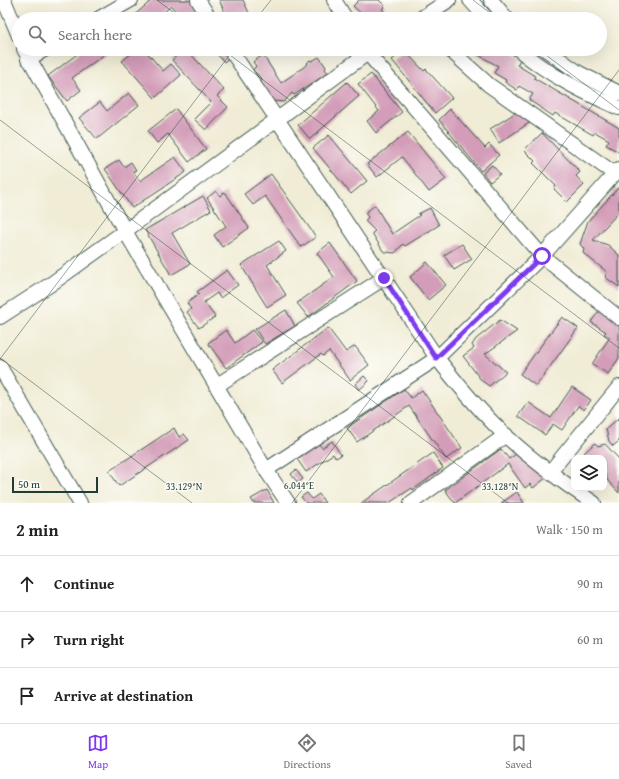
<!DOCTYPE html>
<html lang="en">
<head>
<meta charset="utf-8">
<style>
  :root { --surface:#fff; --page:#f2f2f2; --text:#222; --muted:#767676; --line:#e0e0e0; --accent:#7c3aed }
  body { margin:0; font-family:"Gentium Book Plus",serif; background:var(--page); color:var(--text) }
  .controls { position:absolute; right:12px; bottom:12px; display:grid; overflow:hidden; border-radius:8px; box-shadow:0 4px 16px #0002 }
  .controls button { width:36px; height:36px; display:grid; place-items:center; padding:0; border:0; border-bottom:1px solid var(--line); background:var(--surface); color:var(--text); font:20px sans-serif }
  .scale { position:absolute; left:12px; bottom:10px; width:86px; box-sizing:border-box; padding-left:4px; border:2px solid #1f3d34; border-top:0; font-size:11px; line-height:14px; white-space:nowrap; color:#1f3d34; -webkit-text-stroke:3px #fdfcf7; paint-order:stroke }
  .stop { position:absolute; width:12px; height:12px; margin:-9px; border:3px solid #7c3aed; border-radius:50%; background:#fff }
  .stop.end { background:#7c3aed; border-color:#fff; box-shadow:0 1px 4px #0008 }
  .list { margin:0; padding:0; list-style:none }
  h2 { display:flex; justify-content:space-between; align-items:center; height:52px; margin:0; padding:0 16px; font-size:17px }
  h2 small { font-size:13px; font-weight:400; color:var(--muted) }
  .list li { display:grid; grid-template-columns:26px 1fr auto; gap:12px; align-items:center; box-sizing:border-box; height:56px; padding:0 16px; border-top:1px solid var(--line) }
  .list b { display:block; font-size:15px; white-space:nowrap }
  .list em { font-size:13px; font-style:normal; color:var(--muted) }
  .icon { flex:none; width:22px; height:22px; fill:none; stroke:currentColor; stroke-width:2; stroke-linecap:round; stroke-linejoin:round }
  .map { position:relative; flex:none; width:619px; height:503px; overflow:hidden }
  .search { position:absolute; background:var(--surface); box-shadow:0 4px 16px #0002; left:12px; right:12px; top:12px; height:44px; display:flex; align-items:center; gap:10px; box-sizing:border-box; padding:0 14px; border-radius:22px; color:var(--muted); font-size:15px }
  .sheet { height:220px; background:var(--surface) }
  nav { display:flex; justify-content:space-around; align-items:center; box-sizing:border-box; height:56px; border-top:1px solid var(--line); background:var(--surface); font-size:11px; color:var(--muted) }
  nav a { display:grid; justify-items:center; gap:2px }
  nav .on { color:var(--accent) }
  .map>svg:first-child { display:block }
  .building { fill:#d39cb8 }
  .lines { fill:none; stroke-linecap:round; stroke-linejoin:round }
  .minor-casing { stroke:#3e574c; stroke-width:16 }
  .minor { stroke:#fff; stroke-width:14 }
  .route { stroke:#7c3aed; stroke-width:5 }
  .ticks { fill:none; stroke:#1f3d34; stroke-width:1; stroke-opacity:0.45 }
  .ticks-label { font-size:10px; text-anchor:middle; fill:#1f3d34; stroke:#fdfcf7; stroke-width:3; stroke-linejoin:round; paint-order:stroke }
</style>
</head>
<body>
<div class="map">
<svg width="619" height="503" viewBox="0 0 619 503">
  <rect width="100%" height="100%" fill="#fdfcf7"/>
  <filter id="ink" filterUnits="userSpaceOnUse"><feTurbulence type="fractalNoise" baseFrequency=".025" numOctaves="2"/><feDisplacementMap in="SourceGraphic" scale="8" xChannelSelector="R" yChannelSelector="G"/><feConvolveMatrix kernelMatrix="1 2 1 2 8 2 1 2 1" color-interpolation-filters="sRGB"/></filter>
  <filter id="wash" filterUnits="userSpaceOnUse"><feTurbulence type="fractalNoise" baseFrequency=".012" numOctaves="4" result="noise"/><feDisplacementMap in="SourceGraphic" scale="16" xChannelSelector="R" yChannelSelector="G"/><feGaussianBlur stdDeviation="0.9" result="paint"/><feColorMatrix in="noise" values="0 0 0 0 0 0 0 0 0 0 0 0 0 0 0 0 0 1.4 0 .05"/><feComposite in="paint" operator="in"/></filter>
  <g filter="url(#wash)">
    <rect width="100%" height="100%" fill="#f0ecd5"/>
    <g id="blocks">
      <path class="building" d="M152 0H189L210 19H182L171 6 156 19H130Z
        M219 0H243L250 15 241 19H228Z
        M359 0H379L385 6 382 9 389 16 386 19H367L353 6Z
        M84 49H112L72 78 81 90 67 101 48 76Z
        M137 49H144L163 71 171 64 181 75 155 98 122 61Z
        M184 49H186L224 90 217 96 228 107 206 130 194 119 211 102 172 60Z
        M221 49H227L232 55 224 62 216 53Z
        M468 49H506L521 58 517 65 535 76 534 78 619 128V152L606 145 609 140 595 132 593 135 555 113 553 116 529 100 533 94 519 86 517 90 505 82 506 80 494 73 498 66Z
        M404 50 424 71 426 69 452 98 435 113 392 60Z
        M263 55 281 83 308 64 307 63 310 60 312 61 319 57 326 67 325 69 328 73 294 95 292 93 284 102 274 101 272 99 261 82 263 80 253 70 256 66 253 62Z
        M371 74 402 112 376 133 367 121 379 111 358 84Z
        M347 82 359 96 310 139 298 125Z
        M129 93 139 105 97 139 79 118 100 102 107 111Z
        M523 108 532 121 499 143 490 129Z
        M176 109 206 149 189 162 168 134 157 143 148 131Z
        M450 109 485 148 489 144 499 155 481 171 439 120Z
        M408 132 446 179 429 192 402 157 377 177 367 164Z
        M542 133 580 172 576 176 584 185 567 202 554 189 556 186 533 163 535 161 524 150Z
        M329 135 367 181 351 194 313 148Z
        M175 157 186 172 132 208 105 169 119 160 124 167 131 162 136 170 133 171 140 181Z
        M492 165 500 174 490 182 483 173Z
        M271 174 316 237 301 247 265 196 253 205 244 194Z
        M619 187V212L593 240 608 245 619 255V287L605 277 607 272 583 253 584 249 580 244 588 221Z
        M216 191 220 196 225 192 249 228 222 247 214 235 226 226 207 198Z
        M203 196 211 210 172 233 190 264 171 275 145 230Z
        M375 205 392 234 420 215 418 214 430 208 439 225 405 246 403 244 395 253 385 252 383 251 372 233 375 231 365 221 368 217 365 213Z
        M279 241 286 251 267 265 286 295 267 307 241 265Z
        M330 243 357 281 308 317 297 303 334 277 317 253Z
        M462 244 472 259 454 270 444 255Z
        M427 262 446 285 428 300 410 277Z
        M227 270 238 285 220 298 217 293 204 302 215 317 199 328 187 312 191 309 187 303 199 294 197 292Z
        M604 304 619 314V358L608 374 592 364 610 337 604 334 606 332 591 322Z
        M286 310 295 326 265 344 255 329Z
        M562 317 578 328 536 386 520 374Z
        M500 320 517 331 485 354 506 372 489 386 482 381 463 356 474 348 472 345 476 339Z
        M328 328 346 352 355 346 369 365 350 380 329 351 323 356 321 354 282 383 272 370Z
        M226 330 235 343 252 330 262 342 226 368 208 343Z
        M364 376 369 381 359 390 355 384Z
        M572 387 591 400 584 410 578 406 562 430 553 424 545 435 518 416 528 402 551 418Z
        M404 389 411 398 422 390 462 448 446 459 409 406 357 442 347 428Z
        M619 418V441L613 446 609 441 606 429Z
        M174 428 179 437 184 434 189 440 119 486 109 471Z
        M332 441 341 455 336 458 333 454 306 472 297 459 319 444 322 448Z
        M595 443 598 446 605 444 619 459V493L608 481 604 472V458H588L584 453Z
        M501 449 509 459 519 452 547 477 533 488 530 484 525 488 508 464 455 503 445 490Z
        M433 453 443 468 413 490 412 488 389 503H361Z
        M296 470 303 479 298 483 291 474Z
        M267 490 274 503H254L251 499Z
        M517 492 524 503H501Z
        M307 493 312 499 319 494 325 503H306L301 497Z"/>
    </g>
  </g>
  <g filter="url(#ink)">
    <use href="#blocks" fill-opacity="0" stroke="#3e574c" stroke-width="1"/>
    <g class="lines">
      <defs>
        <path id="minor" d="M4 0 19 36
          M198 0 210 19
          M334 0 346 19
          M470 0 487 19
          M491 0 507 19
          M98 19 131 0
          M420 19 449 0
          M24 49 125 231 266 470 288 503
          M230 49 437 358C455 381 474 404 495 425 524 455 559 480 594 503
          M364 49 542 256 619 318
          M449 49 489 85 615 174
          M518 49C550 76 581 91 619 108
          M545 49 579 73 619 93
          M28 59 46 49
          M0 317 51 284 125 231 373 49
          M0 367 80 503
          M216 386 384 278
          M266 470 437 358 542 256 619 169
          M550 472 619 387
          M411 503 506 435"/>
      </defs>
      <use href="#minor" class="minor-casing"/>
      <use href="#minor" class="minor"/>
    </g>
  </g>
  <g class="lines" filter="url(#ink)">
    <path class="route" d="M384 278 436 358 542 256"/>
  </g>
  <path class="ticks" d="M157 0 182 19M473 0 498 19M256 19 271 0M222 49 619 348M538 49 619 110M0 120 508 503M0 358 192 503M0 359 234 49M292 503 619 70"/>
  <g class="ticks-label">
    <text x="299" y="489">6.044°E</text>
    <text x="184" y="490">33.129°N</text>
    <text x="500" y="490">33.128°N</text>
  </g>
</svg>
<div class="controls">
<button><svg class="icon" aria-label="layers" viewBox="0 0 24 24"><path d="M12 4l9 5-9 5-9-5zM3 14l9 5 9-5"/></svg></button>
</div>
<div class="scale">50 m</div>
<div class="stop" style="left:542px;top:256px"></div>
<div class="stop end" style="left:384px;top:278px"></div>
<div class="search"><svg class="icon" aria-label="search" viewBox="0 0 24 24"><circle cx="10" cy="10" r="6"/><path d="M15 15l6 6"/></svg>Search here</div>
</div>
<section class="sheet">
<h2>2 min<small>Walk · 150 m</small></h2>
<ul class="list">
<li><svg class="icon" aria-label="ahead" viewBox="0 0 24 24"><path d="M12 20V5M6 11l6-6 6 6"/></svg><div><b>Continue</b></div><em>90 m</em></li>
<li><svg class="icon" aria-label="right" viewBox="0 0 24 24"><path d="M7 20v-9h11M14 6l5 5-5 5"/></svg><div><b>Turn right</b></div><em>60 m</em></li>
<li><svg class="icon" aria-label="arrive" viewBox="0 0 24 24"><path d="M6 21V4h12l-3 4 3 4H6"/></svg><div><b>Arrive at destination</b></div></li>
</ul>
</section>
<nav>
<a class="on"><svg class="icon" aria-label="map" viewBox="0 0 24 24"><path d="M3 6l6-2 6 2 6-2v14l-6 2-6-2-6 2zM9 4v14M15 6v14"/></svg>Map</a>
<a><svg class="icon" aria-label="directions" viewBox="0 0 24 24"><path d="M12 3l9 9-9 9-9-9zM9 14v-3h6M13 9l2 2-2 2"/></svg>Directions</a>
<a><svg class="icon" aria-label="saved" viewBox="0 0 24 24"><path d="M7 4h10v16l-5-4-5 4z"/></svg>Saved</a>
</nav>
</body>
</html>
